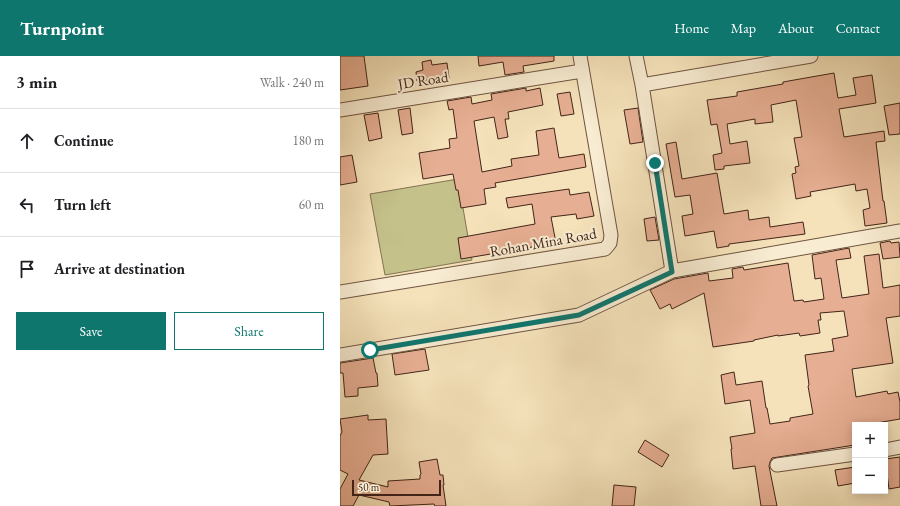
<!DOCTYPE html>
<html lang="en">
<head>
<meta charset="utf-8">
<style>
  :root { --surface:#fff; --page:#f2f2f2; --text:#202124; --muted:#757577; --line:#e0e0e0; --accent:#0f766e }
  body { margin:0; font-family:"EB Garamond",serif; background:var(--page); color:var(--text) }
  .controls { position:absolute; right:12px; bottom:12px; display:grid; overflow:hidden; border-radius:0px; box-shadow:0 2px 10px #0003 }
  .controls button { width:36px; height:36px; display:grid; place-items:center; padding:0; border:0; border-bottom:1px solid var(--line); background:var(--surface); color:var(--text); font:20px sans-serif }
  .scale { position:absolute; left:12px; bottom:10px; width:89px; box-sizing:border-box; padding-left:4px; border:2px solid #422518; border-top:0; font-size:11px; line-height:14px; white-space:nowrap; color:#422518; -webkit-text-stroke:3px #f8ecd2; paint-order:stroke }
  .stop { position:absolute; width:12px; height:12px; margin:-9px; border:3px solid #0f766e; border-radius:50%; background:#fff }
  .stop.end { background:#0f766e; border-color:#fff; box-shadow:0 1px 4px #0008 }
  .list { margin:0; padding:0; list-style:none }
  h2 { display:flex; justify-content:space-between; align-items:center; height:52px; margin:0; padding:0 16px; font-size:17px }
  h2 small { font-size:13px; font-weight:400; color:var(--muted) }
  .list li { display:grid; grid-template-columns:26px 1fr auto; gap:12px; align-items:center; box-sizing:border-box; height:64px; padding:0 16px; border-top:1px solid var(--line) }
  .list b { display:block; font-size:15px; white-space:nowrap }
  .list em { font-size:13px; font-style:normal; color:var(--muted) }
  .actions { display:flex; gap:8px; padding:12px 16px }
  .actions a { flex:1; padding:9px 0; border:1px solid var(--accent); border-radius:0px; text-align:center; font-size:14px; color:var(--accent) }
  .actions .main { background:var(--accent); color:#fff }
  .icon { flex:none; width:22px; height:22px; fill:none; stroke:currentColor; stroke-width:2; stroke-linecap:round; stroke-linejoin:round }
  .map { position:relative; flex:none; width:560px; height:450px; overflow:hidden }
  header { display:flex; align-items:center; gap:24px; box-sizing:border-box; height:56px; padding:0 20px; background:var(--accent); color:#fff }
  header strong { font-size:19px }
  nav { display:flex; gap:22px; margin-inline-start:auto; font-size:14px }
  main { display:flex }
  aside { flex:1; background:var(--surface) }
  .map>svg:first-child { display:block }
  .green { fill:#c4c18b; stroke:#837352 }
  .building { fill:#e6ae92; stroke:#422518 }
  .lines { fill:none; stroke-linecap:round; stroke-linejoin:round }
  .minor-casing { stroke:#6f5440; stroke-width:15 }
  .minor { stroke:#f8ecd2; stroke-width:13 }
  .route { stroke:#0f766e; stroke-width:5 }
  .labels { text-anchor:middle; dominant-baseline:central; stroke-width:4; stroke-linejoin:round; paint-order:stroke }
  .street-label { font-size:15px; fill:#422518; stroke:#f8ecd2 }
</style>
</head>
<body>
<header>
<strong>Turnpoint</strong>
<nav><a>Home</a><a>Map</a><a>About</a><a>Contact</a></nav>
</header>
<main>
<aside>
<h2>3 min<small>Walk · 240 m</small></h2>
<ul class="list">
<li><svg class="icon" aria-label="ahead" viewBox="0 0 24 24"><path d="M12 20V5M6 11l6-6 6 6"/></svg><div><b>Continue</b></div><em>180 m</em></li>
<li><svg class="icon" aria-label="left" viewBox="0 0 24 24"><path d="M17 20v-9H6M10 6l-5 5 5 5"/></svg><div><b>Turn left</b></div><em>60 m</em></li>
<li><svg class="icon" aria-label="arrive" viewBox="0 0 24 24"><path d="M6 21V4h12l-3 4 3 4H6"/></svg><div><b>Arrive at destination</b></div></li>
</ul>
<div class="actions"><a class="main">Save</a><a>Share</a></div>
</aside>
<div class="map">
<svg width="560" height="450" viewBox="0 0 560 450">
  <rect width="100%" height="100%" fill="#f5e2ba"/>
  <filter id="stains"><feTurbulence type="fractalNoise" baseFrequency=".005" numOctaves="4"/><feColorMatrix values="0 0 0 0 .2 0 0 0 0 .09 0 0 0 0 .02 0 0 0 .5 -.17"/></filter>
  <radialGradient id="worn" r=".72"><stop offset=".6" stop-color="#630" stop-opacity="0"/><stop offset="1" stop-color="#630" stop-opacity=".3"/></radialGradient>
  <path class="green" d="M118 123 132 204 45 219 30 138Z"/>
  <path class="building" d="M0 0H24L28 30 0 34Z
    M138 0H214V5L183 10 184 16 165 19 163 6 139 10Z
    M91 4 92 9 107 7 109 22 77 25 76 16 83 14 82 6Z
    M494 17 498 42 516 39 513 22 532 19 536 47 499 53 504 81 544 75 545 85 536 86 543 145H544L547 167 525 170 523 154 530 152 527 133 516 135 515 128 470 136 471 140 456 143 452 118 456 117 455 111 459 110 454 82 462 81 456 44 431 49 433 66 415 68V63L387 68 390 88 407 85 410 107 384 110V113L375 114 373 99 382 97 377 68 371 69 367 44 397 40V36L443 28V26Z
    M186 32V35L200 32 203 49 168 56 169 63H165L168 81 158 83 154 61 134 65 142 116 172 110 171 103 199 99 196 75 214 72 219 102 244 98 246 111 155 127 156 131 144 133 146 148 121 152 118 134H116L113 118 83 123 79 97 110 92 109 83 117 82 113 53 109 54 107 45 131 41 132 48 152 44 151 38Z
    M230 36 234 58 221 60 217 38Z
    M560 47V78L549 79 544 50Z
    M70 52 73 77 62 79 58 54Z
    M298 52 303 86 290 88 284 54Z
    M38 57 42 82 29 85 24 59Z
    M336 86 342 123 377 117 384 158 408 154 409 164 429 161 430 171 463 166 465 178 389 188V190L377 192 374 175 345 180 342 160 353 158 350 139 335 141 326 88Z
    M12 99 17 126 0 129V101Z
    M229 133 230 139 249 136 254 160 237 163 236 158 211 161 216 187 121 203 118 182 195 168 192 148 168 152 166 142Z
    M315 161 319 184 307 185 304 163Z
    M550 185 551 187 559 186 560 201 543 203 540 187Z
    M509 192 511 202 496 204 502 242 529 238 524 200 539 198 543 232 560 229V260L546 262 553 307 512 313 516 341 547 335 548 338 558 336 560 346V363L525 369H515V389L432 402 430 406 429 410 437 450H421L415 410 393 413 391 393H392L390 381 415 377 410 344 385 348 381 319 394 316 396 329 422 325 426 352H427L430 368 450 365V362L473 358 468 330 469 329 465 299 494 295 492 283 508 280 504 255 480 257 481 264H478L480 277 460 280 459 277 438 280V279L414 284V285L373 291 364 237 332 253 330 248 320 253 310 234 334 223 368 217 369 225 393 222 392 213 403 211 404 214 448 207 454 245 463 244 464 246 484 243 481 222 475 223 472 199Z
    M85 293 89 314 55 319 52 298Z
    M33 302 36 317H37L38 330 18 332V340L5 341 3 317H0V307Z
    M28 359V364L46 363 48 398 33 399 19 424 48 431V425L80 423V419L81 418 79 406 97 403 100 419H103L104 429H103L106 450H95L94 448 50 450 49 446 19 439 13 450H0V433L8 418 0 414V380L2 376 0 363Z
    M305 384 329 399 322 411 298 396Z
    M560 401V431L549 433 545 403Z
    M515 411V427L498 430 495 414Z
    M274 429 296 431 294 450H272Z"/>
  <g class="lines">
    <defs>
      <path id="minor" d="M296 0 302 29 332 215
        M302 29 471 0
        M0 54 242 15
        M0 236 265 193 270 187 271 179 240 0
        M0 299 239 259 332 215 560 175
        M545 394 560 391
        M437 409 515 398"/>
    </defs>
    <use href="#minor" class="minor-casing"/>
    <use href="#minor" class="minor"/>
  </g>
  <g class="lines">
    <path class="route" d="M30 294 239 259 332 216 315 107"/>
  </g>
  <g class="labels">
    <g class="street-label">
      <text transform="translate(83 24) rotate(-9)">JD Road</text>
      <text transform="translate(203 186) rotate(-10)">Rohan Mina Road</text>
    </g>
  </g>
  <rect width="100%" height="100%" filter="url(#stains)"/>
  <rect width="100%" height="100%" fill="url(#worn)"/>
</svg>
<div class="controls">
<button>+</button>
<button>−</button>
</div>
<div class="scale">50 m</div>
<div class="stop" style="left:30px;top:294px"></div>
<div class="stop end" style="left:315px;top:107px"></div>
</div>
</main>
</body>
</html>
